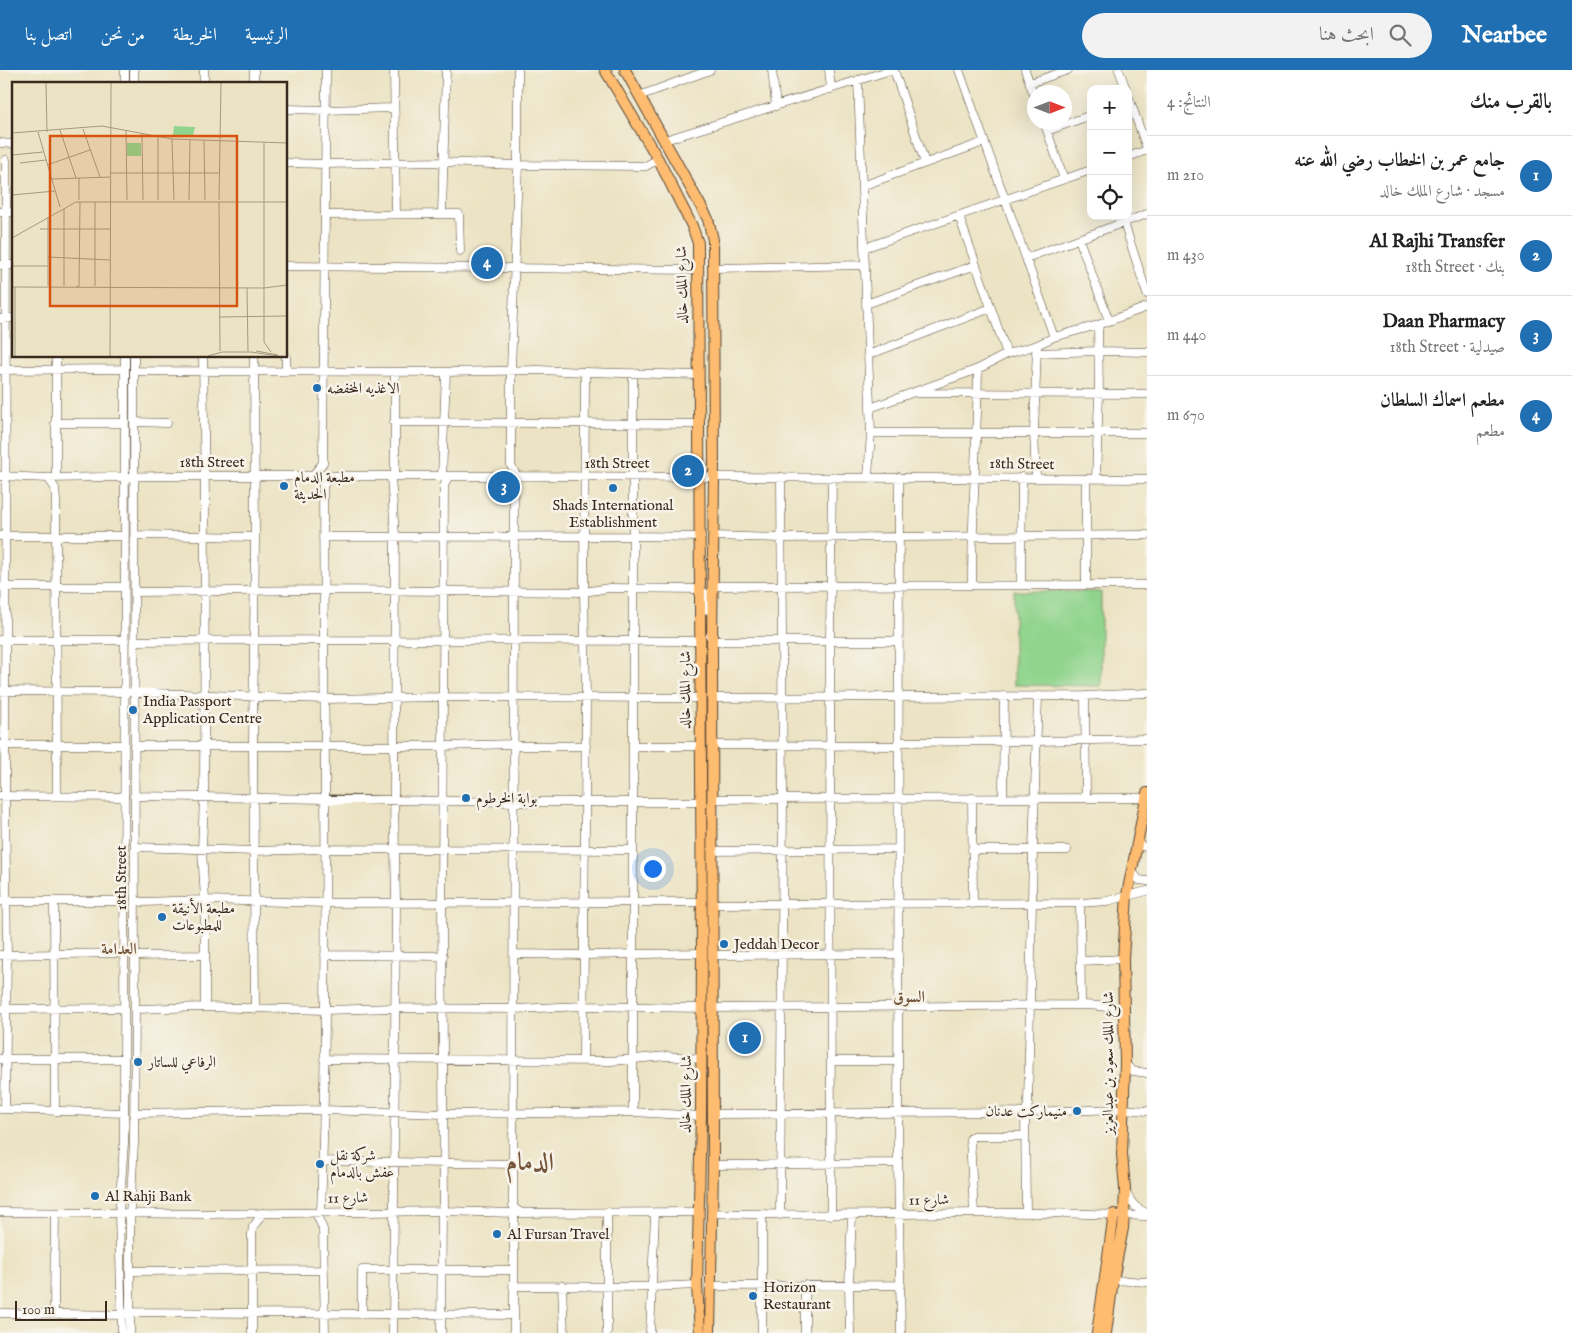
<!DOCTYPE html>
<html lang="ar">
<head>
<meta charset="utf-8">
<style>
  :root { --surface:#fff; --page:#f2f2f2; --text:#222; --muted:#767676; --line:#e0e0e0; --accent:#1f6fb2 }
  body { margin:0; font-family:"IM FELL English",Amiri,serif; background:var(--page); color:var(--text); direction:rtl }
  .controls { position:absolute; right:15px; top:15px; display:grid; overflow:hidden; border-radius:10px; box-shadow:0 5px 20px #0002 }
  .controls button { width:45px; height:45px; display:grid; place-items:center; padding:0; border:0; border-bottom:1px solid var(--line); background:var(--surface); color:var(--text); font:25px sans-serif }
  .compass { position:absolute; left:1027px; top:15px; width:45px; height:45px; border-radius:50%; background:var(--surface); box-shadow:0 5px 20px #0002; rotate:90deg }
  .scale { position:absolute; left:15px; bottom:12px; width:92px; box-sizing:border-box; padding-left:5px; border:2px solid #3b2a1e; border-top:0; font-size:14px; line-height:18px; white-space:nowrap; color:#3b2a1e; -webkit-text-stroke:4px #f7f3e8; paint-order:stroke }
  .you { position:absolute; left:652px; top:798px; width:18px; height:18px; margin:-12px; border:4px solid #fff; border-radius:50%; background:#1a73e8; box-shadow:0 0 0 8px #1a73e833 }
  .badge { display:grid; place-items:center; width:32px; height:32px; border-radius:50%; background:var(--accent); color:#fff; font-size:16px; font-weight:700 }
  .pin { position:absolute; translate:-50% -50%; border:2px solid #fff; box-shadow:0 1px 5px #0006 }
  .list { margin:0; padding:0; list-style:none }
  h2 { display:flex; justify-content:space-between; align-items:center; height:65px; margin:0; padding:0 20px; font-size:21px }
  h2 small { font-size:16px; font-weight:400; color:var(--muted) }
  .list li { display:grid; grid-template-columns:32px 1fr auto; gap:15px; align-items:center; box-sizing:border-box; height:80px; padding:0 20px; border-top:1px solid var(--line) }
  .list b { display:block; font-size:19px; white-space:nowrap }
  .list p { margin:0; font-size:16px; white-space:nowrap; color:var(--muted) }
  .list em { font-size:16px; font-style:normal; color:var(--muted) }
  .icon { flex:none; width:28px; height:28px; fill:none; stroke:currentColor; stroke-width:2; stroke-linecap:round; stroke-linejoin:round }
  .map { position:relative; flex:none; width:1147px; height:1263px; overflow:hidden; direction:ltr }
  header { display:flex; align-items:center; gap:30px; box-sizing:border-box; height:70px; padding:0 25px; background:var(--accent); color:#fff }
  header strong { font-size:24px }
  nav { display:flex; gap:28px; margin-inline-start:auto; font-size:18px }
  .search { width:350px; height:45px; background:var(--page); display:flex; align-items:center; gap:12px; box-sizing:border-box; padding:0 18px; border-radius:28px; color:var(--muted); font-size:19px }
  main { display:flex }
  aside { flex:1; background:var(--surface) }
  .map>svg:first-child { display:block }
  .green { fill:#90d48d; stroke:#667f56 }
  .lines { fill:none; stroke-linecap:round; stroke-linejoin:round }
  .minor-casing { stroke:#554637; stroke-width:9 }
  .major-casing { stroke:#554637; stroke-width:12 }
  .minor { stroke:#fff; stroke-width:8 }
  .major { stroke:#febc70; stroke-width:10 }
  .poi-dot { fill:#1f6fb2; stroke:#f7f3e8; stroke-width:2 }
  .labels { text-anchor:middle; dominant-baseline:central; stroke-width:5; stroke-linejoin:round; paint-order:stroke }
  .street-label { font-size:15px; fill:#3b2a1e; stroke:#f7f3e8 }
  .poi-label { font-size:15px; fill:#3b2a1e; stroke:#f7f3e8; text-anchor:start }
  .neighbourhood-label { font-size:16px; font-weight:bold; fill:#75563c; stroke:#f7f3e8 }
  .town-label { font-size:25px; font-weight:bold; fill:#75563c; stroke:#f7f3e8 }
  .inset-road { fill:none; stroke:#a59981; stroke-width:1 }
  .view { fill:#d7540e; fill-opacity:0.15; stroke:#d7540e; stroke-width:2.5 }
  .inset-edge { fill:none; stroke:#3b2a1e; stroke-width:2.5 }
</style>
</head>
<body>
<header>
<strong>Nearbee</strong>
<div class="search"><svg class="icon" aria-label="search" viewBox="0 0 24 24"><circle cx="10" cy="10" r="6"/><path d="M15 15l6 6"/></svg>ابحث هنا</div>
<nav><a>الرئيسية</a><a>الخريطة</a><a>من نحن</a><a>اتصل بنا</a></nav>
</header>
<main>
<aside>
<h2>بالقرب منك<small>النتائج: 4</small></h2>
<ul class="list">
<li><span class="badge">1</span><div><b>جامع عمر بن الخطاب رضي الله عنه</b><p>مسجد · شارع الملك خالد</p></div><em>210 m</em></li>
<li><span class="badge">2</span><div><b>Al Rajhi Transfer</b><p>بنك · 18th Street</p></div><em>430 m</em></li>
<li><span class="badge">3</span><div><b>Daan Pharmacy</b><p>صيدلية · 18th Street</p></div><em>440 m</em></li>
<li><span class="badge">4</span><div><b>مطعم اسماك السلطان</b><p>مطعم</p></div><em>670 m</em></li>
</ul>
</aside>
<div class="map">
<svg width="1147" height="1263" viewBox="0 0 1147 1263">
  <rect width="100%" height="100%" fill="#f7f3e8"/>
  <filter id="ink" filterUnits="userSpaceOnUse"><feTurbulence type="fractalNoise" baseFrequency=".02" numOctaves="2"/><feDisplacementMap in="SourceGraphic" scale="10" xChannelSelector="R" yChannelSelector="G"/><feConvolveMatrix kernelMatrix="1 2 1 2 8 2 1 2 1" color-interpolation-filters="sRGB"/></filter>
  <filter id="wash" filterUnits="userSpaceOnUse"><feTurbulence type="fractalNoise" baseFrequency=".0096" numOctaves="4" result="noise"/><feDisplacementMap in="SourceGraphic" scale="20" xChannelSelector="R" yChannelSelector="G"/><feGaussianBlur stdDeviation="1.12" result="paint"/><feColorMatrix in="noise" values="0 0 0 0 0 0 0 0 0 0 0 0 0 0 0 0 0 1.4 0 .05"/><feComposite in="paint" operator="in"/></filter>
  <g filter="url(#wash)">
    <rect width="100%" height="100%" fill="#ebe3c3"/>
    <path class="green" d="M1014 521 1101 522V616L1014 615Z"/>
  </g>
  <g filter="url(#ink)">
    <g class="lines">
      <defs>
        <path id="minor" d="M134 0V14
          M204 0V14
          M254 0V14
          M394 0 396 144
          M772 0 776 36
          M829 0 831 19
          M894 0 925 93
          M959 0 1054 267
          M1025 0 1034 25
          M1119 0 1126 19
          M858 10 871 363 868 407
          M1030 13 1068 0
          M125 14V0
          M1128 25 1147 79
          M639 26 710 0
          M286 39 326 40 393 38
          M1044 52 1064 109
          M1047 61 1091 45
          M665 70 891 0
          M0 73 14 74
          M1128 87 1147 80
          M286 93 325 94 443 92 518 95 646 96 658 89
          M862 116 984 72
          M0 142H14
          M442 144 446 0
          M325 145 459 144 460 181
          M959 146 1007 284
          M1124 153 1147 224
          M1079 169 1109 251
          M864 178 1091 100
          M1026 188 1147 144
          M0 195H14
          M286 196 698 200
          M714 198 865 195
          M866 234 976 195
          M0 249 14 248
          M1036 283 1099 281 1147 282
          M868 285 991 238
          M56 286V408
          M203 286 205 430 204 726 202 780 205 830V937
          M254 286 255 467 253 674 255 939
          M286 286V302
          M0 300 125 299
          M134 301 446 302 539 300 585 302 698 305
          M395 302V406
          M917 323 1147 324
          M870 338 978 299 1007 284 1037 275 1054 267 1098 255 1147 237
          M134 352 167 353
          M394 352 698 354
          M55 353H125
          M871 363H1147
          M0 406 48 408 164 406H517L1147 409
          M312 406 323 393 326 0
          M517 406 511 396V301L518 95V0
          M391 407 395 465 394 730 396 832 393 1263
          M442 407 446 302
          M502 407 511 417 514 426 513 1135 515 1139 522 1143
          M899 407 898 1093 901 1263
          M48 408 55 418 56 431 57 726
          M1036 408 1034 363 1037 275
          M1086 409V515
          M1096 409 1099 324 1098 255
          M135 465 255 467
          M0 466H124
          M713 466 781 468 1147 465
          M323 467 633 466 701 467
          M972 515C972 443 977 371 978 299
          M1021 515 1022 407
          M712 516 1147 515
          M0 517H124
          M135 522 324 520 584 522 609 518 700 519 706 524 708 540
          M710 566 712 571H897
          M0 570H125
          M135 571 325 570 700 571
          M0 621 124 622 324 629 443 627 700 628
          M1085 626 1086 728
          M712 628 1085 626 1147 623
          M898 672 1037 671 1147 669
          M0 675H124
          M712 675 898 676
          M134 676H443L514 674
          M514 676H586
          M633 676H701
          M0 726 124 727
          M134 726 513 732H701
          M972 728 973 834
          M1003 728 1004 626
          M712 729 1146 728
          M1136 775 1147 777
          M135 777 254 781 324 779 633 780
          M972 780H1067
          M712 781 898 779
          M1131 800 1139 810 1147 811
          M135 830 142 832 205 830 325 833 701 832
          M0 831H124
          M54 831 55 1041
          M1080 833 1081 935
          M713 834 1080 833 1107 831 1147 821
          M514 884 584 885 702 883
          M0 885 124 883
          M325 885 443 886
          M712 885 899 884
          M134 886 204 885
          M1081 891 1123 889
          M713 938 1081 935C1099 936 1109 935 1125 946
          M0 939 124 938
          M135 939 205 937 325 940 394 938 514 939 584 936 702 938
          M0 989H123
          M324 989 611 991 667 986 701 989
          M583 991 586 628 584 522 585 302
          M831 991H898
          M1125 994 1133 1001 1147 1003
          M0 1039 124 1043
          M5 1039 7 885 5 726 6 90
          M633 1042V303
          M134 1043 324 1040 443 1044 633 1042 701 1046
          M713 1044 1025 1042 1123 1039 1147 1041
          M323 1091 513 1094
          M713 1095 898 1093
          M1125 1121C1131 1132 1134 1138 1147 1143
          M444 1141 442 832 444 416 448 407
          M0 1142 205 1144 444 1141 514 1143 698 1142
          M316 1143 323 1159 325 1263
          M321 1143C329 900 324 658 323 415L333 406
          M712 1143C801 1146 891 1144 980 1143 1036 1142 1091 1144 1147 1146
          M974 1143 970 1069 973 1066H1025
          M1026 1143 1025 1042 1028 1035 1033 780 1038 626
          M780 1145 783 729 781 407
          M831 1145 830 571 832 407
          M131 1201 324 1200
          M1113 1210 1147 1212
          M513 1216 652 1217 697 1215
          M562 1216 564 1263
          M709 1216 901 1215
          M0 1243 122 1245 130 1242 514 1245
          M54 1244 55 1143
          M362 1244V1200H513
          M122 1263 119 1143 124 1073 125 286
          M130 1263V1144L134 1073 135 939 134 286
          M252 1263V1163L253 1157 263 1143
          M441 1263 442 1141
          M514 1263V1143
          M607 1263V1142
          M650 1263 655 1143
          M762 1263V1145
          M805 1263V1215
          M850 1263 849 1215 852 1145"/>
        <path id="major" d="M605 0 658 89 692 156 698 173 702 883 701 1046 697 1215 700 1263
          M625 0 708 149 713 170 714 407 712 571 713 1095 710 1263
          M1097 1263 1114 1144
          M1106 1263 1113 1210 1123 1158 1124 1145 1125 1119 1122 1084 1125 994 1123 889 1127 825 1147 723"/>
      </defs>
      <use href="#minor" class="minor-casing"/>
      <use href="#major" class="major-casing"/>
      <use href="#minor" class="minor"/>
      <use href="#major" class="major"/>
    </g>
  </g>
  <g class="poi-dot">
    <circle cx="317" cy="318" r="5"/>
    <circle cx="284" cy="416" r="5"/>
    <circle cx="613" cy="418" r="5"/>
    <circle cx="133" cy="640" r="5"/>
    <circle cx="466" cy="728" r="5"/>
    <circle cx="162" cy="847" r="5"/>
    <circle cx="724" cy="874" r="5"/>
    <circle cx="138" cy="992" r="5"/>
    <circle cx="1077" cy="1041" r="5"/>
    <circle cx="320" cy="1094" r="5"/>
    <circle cx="95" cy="1126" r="5"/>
    <circle cx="497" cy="1164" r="5"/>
    <circle cx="753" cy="1226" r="5"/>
  </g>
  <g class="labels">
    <g class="street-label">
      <text transform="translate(682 215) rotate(-91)">شارع الملك خالد</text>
      <text x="212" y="392">18th Street</text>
      <text x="617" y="393">18th Street</text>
      <text transform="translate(1022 394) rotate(1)">18th Street</text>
      <text transform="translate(685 620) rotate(-90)">شارع الملك خالد</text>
      <text transform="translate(121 808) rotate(-90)">18th Street</text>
      <text transform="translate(1108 993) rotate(-90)">شارع الملك سعود بن عبدالعزيز</text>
      <text transform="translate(686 1024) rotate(-89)">شارع الملك خالد</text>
      <text transform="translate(348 1128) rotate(-1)">شارع 11</text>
      <text transform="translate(929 1130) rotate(-1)">شارع 11</text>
    </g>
    <g class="poi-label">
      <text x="327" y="318">الاغذيه المخفضه</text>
      <text x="294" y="407">مطبعة الدمام<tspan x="294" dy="17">الحديثة</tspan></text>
      <text x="613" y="435" text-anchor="middle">Shads International<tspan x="613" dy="17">Establishment</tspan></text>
      <text x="143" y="631">India Passport<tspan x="143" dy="17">Application Centre</tspan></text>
      <text x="476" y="728">بوابة الخرطوم</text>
      <text x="172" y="838">مطبعة الأنيقة<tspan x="172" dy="17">للمطبوعات</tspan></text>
      <text x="734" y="874">Jeddah Decor</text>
      <text x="148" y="992">الرفاعي للساتار</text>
      <text x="1067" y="1041" text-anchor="end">منيماركت عدنان</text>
      <text x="330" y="1085">شركة نقل<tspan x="330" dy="17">عفش بالدمام</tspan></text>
      <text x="105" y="1126">Al Rahji Bank</text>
      <text x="507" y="1164">Al Fursan Travel</text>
      <text x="763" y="1217">Horizon<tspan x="763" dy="17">Restaurant</tspan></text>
    </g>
    <g class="neighbourhood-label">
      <text x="119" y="880">العدامة</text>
      <text x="909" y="928">السوق</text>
    </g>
    <g class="town-label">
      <text x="530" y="1093">الدمام</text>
    </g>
  </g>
  <g transform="translate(12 12)">
    <rect width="275" height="275" fill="#ebe3c3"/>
    <path d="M162 44 183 45 181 54H161ZM115 61H129V74H115Z" fill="#90d48d"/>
    <path class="inset-road" d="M34 1 35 50M71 47 88 95M48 48 64 96M114 48 115 118M26 50 48 125M0 51 90 44 160 57 275 61M130 52 131 118M146 54V118M160 57 162 118M192 58 193 118M252 61V260L259 270M0 73 31 70M8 81 34 78M35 83 78 68M98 91H208M67 96V118M40 97 98 95M0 113 43 109M177 118 178 58M207 118 209 1M207 120 208 269M52 127V204M28 147H98M0 156 64 120H275M36 175 98 178M0 184H36M36 204V135M83 204V120M0 205 252 206 275 203M3 205V274M64 205 67 204 68 120M235 206 236 269M207 235 275 234M244 269 266 273M98 274 99 1M196 274 210 270H239L266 274"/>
    <path class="view" d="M38 54H225V224H38Z"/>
    <rect width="275" height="275" class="inset-edge"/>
  </g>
</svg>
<div class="controls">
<button>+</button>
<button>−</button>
<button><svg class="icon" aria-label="locate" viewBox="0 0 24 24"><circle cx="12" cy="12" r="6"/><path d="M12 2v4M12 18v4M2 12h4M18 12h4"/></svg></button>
</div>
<svg class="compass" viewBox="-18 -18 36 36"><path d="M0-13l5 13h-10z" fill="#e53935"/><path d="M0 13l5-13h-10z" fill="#767676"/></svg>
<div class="scale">100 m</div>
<div class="you"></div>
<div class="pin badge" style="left:745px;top:968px">1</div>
<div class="pin badge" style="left:688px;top:401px">2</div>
<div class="pin badge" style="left:504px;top:417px">3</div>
<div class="pin badge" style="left:487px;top:193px">4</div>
</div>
</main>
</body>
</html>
